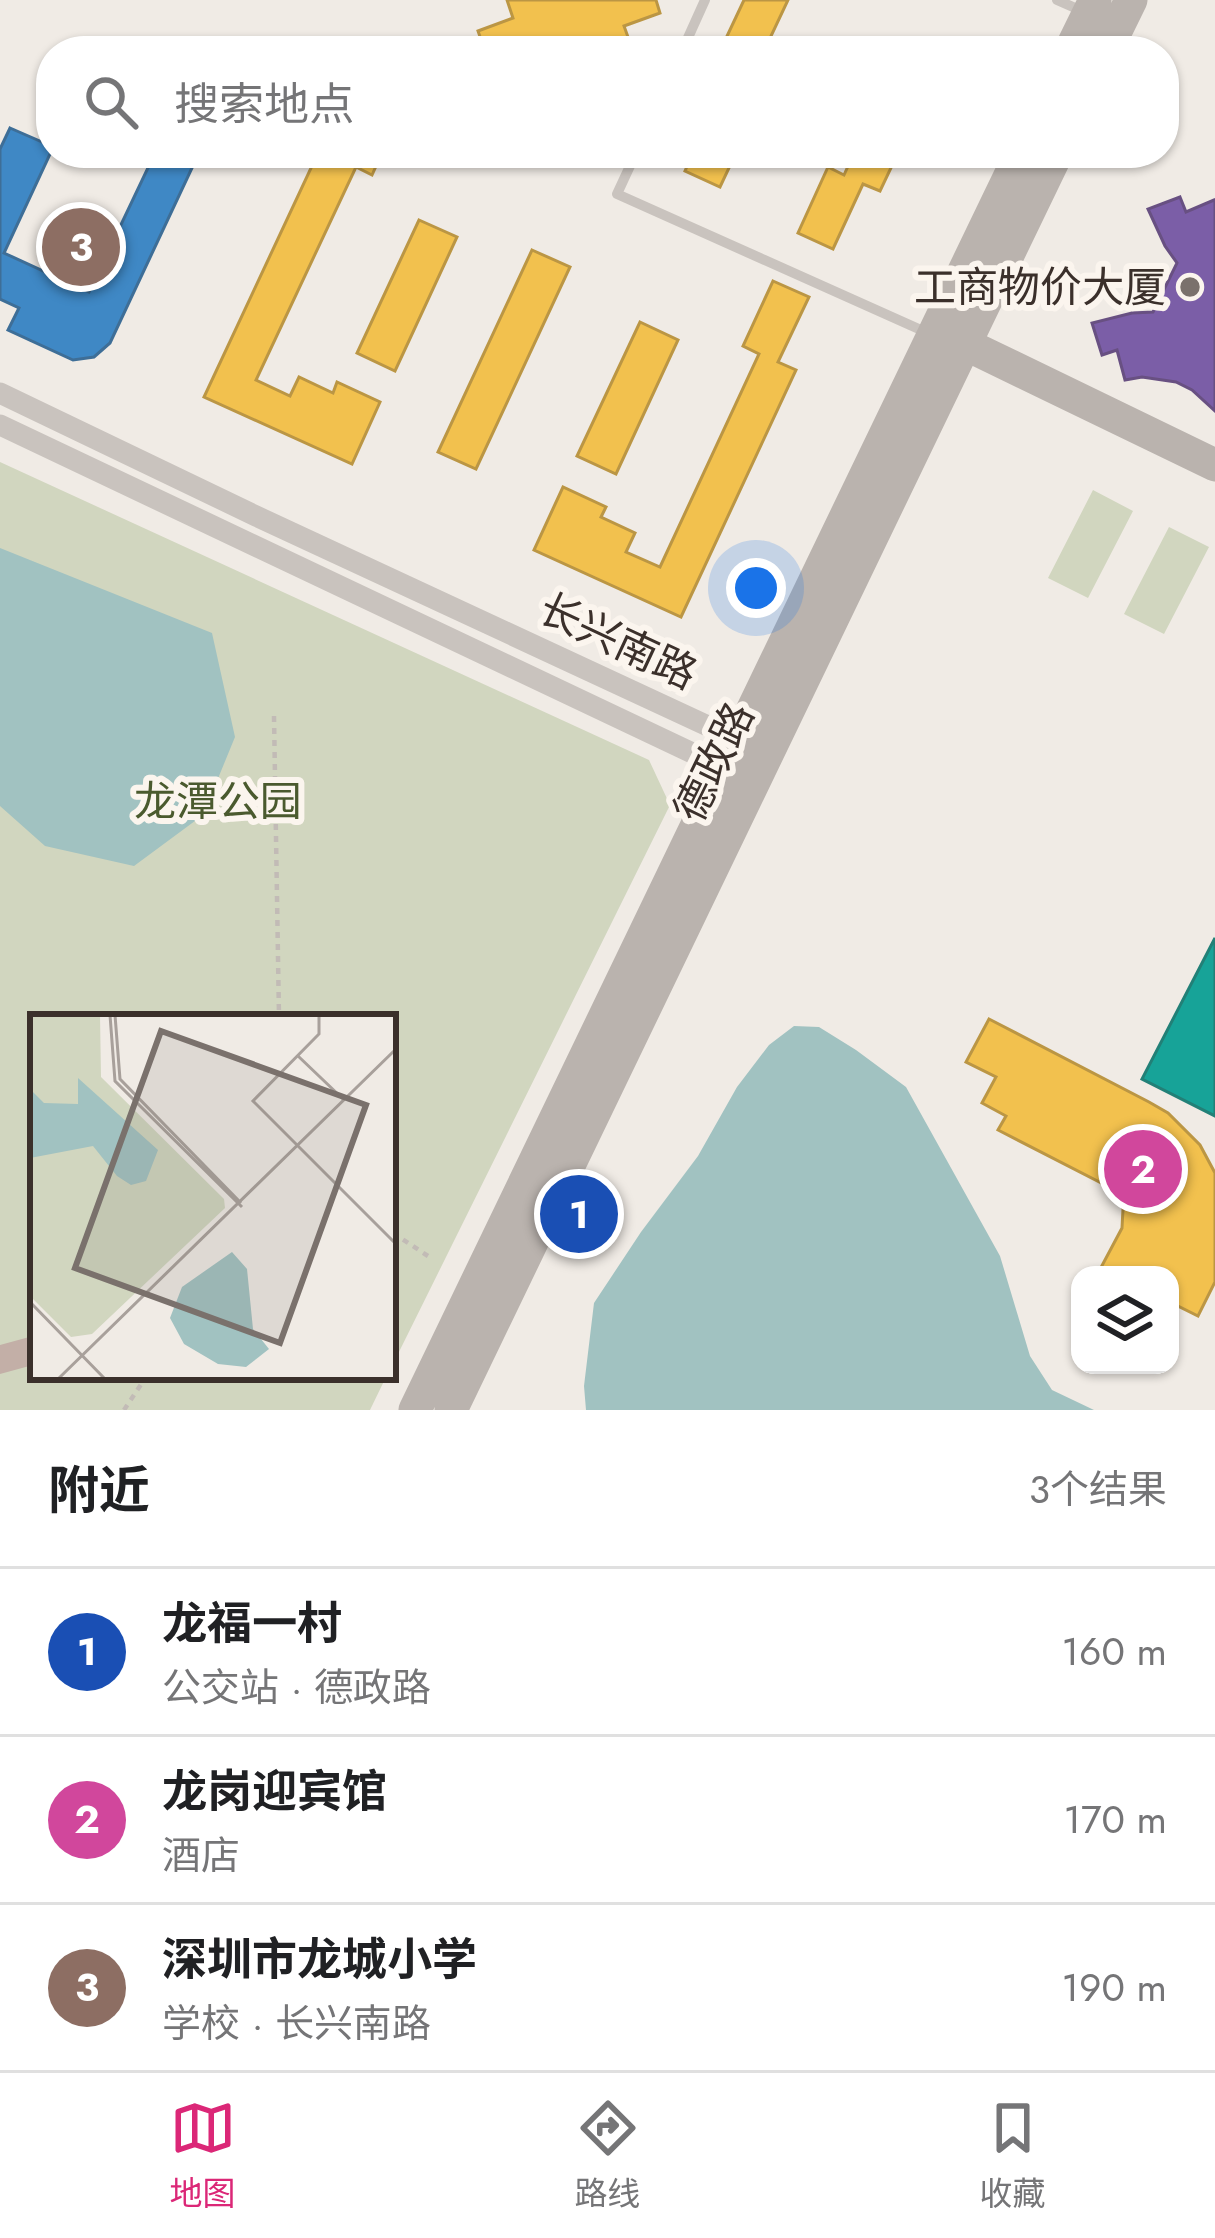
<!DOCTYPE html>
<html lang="zh">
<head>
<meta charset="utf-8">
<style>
  :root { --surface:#fff; --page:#f2f2f2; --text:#202124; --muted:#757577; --line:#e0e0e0; --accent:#db2777 }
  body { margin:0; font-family:Jost,"Noto Sans SC",sans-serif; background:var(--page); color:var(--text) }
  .controls { position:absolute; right:36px; bottom:36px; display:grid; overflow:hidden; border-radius:24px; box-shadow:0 3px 9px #0004 }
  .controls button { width:108px; height:108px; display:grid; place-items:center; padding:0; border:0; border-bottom:3px solid var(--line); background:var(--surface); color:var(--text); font:60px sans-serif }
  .you { position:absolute; left:756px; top:588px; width:42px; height:42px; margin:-30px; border:9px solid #fff; border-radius:50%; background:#1a73e8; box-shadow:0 0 0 18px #1a73e833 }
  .badge { display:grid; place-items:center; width:78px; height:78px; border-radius:50%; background:var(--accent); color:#fff; font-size:39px; font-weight:700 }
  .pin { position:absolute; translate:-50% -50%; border:6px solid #fff; box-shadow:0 3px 12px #0006 }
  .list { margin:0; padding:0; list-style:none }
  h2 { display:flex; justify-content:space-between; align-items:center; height:156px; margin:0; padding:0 48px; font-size:51px }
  h2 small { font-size:39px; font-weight:400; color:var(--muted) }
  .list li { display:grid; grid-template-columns:78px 1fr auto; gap:36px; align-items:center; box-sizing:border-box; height:168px; padding:0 48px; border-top:3px solid var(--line) }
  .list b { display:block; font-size:45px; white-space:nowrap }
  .list p { margin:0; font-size:39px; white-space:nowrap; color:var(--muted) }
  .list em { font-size:39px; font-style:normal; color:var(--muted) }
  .icon { flex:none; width:66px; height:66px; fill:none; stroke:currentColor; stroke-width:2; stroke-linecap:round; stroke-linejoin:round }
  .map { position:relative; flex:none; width:1215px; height:1410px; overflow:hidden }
  .search { position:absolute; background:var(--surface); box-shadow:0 3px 9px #0004; left:36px; right:36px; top:36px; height:132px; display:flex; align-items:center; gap:30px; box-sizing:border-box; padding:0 42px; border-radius:48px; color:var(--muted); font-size:45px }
  .sheet { height:660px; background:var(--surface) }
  nav { display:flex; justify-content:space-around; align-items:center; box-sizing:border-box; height:168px; border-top:3px solid var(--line); background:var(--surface); font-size:33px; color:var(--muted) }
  nav a { display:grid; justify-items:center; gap:6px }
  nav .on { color:var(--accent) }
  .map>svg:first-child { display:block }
  .green { fill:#d1d6bf }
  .water { fill:#a1c2c1 }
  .homes { fill:#f2c14e; stroke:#bb9644; stroke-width:3 }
  .offices { fill:#7b5ea7; stroke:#685082; stroke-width:3 }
  .schools { fill:#3f88c5; stroke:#3e6e97; stroke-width:3 }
  .public { fill:#17a398; stroke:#228077; stroke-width:3 }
  .building { fill:#c3afa7 }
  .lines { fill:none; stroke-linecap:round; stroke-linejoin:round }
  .path { stroke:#c2bbb6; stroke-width:4.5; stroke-dasharray:6 6; stroke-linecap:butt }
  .lane { stroke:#c9c3be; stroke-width:10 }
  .street { stroke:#c9c3be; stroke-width:21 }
  .secondary { stroke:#bab3ae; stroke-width:33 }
  .poi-dot { fill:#7a716c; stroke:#fbf5ee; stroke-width:4.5 }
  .labels { text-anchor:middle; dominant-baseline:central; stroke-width:12; stroke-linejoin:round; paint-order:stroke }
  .poi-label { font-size:42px; fill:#3b302b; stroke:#fbf5ee; text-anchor:end }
  .street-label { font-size:42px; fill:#3b302b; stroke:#fbf5ee }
  .park-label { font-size:42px; fill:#4a5a2e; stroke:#fbf5ee }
  .inset-road { fill:none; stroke:#a8a09b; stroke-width:3 }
  .view { fill:#7a716c; fill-opacity:0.15; stroke:#7a716c; stroke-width:6 }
  .inset-edge { fill:none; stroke:#3b302b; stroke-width:6 }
</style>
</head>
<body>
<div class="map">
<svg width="1215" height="1410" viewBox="0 0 1215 1410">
  <rect width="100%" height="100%" fill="#f0ebe5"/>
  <path class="green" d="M0 462 649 760 670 805 393 1364V1017H33V1377H386L370 1410H0Z
    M1093 490 1133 511 1088 598 1048 578Z
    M1169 527 1209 547 1164 634 1124 614Z"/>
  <path class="water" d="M0 548 212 633 235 737 203 815 134 866 45 846 0 806Z
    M794 1026 819 1027 856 1050 906 1087 1000 1256 1030 1356 1052 1390 1094 1410H586L584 1386 594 1303 641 1232 698 1156 737 1087 769 1045Z"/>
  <path class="homes" d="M507 0H656L660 13 624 26 633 51H485L478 31 513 18Z
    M744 0H788L764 51H720Z
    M318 153 337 158 339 153H382L372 175 356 167 256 380 290 396 299 377 333 393 337 382 380 402 352 464 204 397Z
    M693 153H736L720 187 685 171Z
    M854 153H898L880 191 863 184 833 249 798 233 828 167 844 175Z
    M419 220 457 237 395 371 357 353Z
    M532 250 570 267 476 469 438 452Z
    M773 281 809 297 778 362 796 370 681 617 534 550 563 487 606 507 601 517 635 533 626 552 660 567 759 354 743 346Z
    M640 322 678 340 616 474 577 456Z
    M989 1019 1149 1102 1168 1113 1200 1145 1215 1173V1282L1198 1316 1170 1302V1275H1097L1122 1228 1123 1209 1119 1200 1107 1186 998 1130 1006 1116 982 1103 996 1077 966 1062Z"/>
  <path class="offices" d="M1180 197 1186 212 1214 200 1215 202V411L1192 390 1176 382 1142 377 1125 380 1117 350 1102 355 1092 323 1132 313 1153 312 1177 263 1165 246 1148 209Z"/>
  <path class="schools" d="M10 128 51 146V152L4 253 89 292 155 153H199L110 343 94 357 73 360 8 330 19 308 0 299V149Z"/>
  <path class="public" d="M1215 938V1116L1142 1079Z"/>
  <path class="building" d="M33 1336V1365L0 1374V1345Z"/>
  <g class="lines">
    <path class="path" d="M274 716 279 1017
      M393 1233 428 1256
      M124 1410 146 1377"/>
    <path class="lane" d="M1057 0 1082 11
      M682 51 705 0
      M636 153 617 194 930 334"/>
    <path class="street" d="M0 393 256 516 738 740 745 749
      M0 425 724 768H732"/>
    <path class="secondary" d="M1070 51 1095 0
      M1106 51 1131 0
      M946 339 965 344 1215 465
      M415 1410 1021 153
      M451 1410 1057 153"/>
  </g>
  <circle class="poi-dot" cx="1190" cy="287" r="12"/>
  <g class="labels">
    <g class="poi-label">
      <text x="1166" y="287">工商物价大厦</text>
    </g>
    <g class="street-label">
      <text transform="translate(618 641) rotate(25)">长兴南路</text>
      <text transform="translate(714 762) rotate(-64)">德政路</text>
    </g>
    <g class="park-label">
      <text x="218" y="801">龙潭公园</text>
    </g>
  </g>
  <g transform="translate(30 1014)">
    <rect width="366" height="366" fill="#f0ebe5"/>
    <path d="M0 1H70L71 63 194 185 195 194 62 320 41 323 0 282Z" fill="#d1d6bf"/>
    <path d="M48 64 128 136 116 167 101 171 87 162 63 132 0 144V75L14 89 48 90ZM202 238 217 255 223 315 239 335 216 353 188 350 154 330 140 304 152 273Z" fill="#a1c2c1"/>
    <path class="inset-road" d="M80 1 85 67 212 193M85 1 90 65 211 189M289 1V20L223 87 366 230M268 42 313 85M0 288 75 365M28 365 366 35"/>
    <path class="view" d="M131 17 336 91 250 329 45 254Z"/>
    <rect width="366" height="366" class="inset-edge"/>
  </g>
</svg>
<div class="controls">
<button><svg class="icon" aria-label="layers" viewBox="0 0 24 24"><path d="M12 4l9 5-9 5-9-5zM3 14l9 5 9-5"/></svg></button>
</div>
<div class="you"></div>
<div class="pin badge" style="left:579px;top:1214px;background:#1a4fb4">1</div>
<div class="pin badge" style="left:1143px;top:1169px;background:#d1479c">2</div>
<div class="pin badge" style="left:81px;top:247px;background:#8d6e63">3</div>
<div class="search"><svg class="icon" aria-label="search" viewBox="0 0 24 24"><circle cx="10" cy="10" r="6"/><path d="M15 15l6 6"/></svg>搜索地点</div>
</div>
<section class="sheet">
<h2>附近<small>3个结果</small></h2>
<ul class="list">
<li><span class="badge" style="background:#1a4fb4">1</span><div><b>龙福一村</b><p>公交站 · 德政路</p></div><em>160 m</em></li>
<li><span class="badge" style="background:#d1479c">2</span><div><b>龙岗迎宾馆</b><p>酒店</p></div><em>170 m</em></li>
<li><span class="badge" style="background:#8d6e63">3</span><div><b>深圳市龙城小学</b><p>学校 · 长兴南路</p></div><em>190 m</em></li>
</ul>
</section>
<nav>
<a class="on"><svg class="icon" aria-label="map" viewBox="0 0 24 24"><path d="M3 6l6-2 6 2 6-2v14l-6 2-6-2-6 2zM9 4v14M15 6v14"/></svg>地图</a>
<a><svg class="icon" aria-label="directions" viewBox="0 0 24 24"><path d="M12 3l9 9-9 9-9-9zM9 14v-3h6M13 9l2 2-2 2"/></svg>路线</a>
<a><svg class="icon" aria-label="saved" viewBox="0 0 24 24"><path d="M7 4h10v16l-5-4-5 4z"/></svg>收藏</a>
</nav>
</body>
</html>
